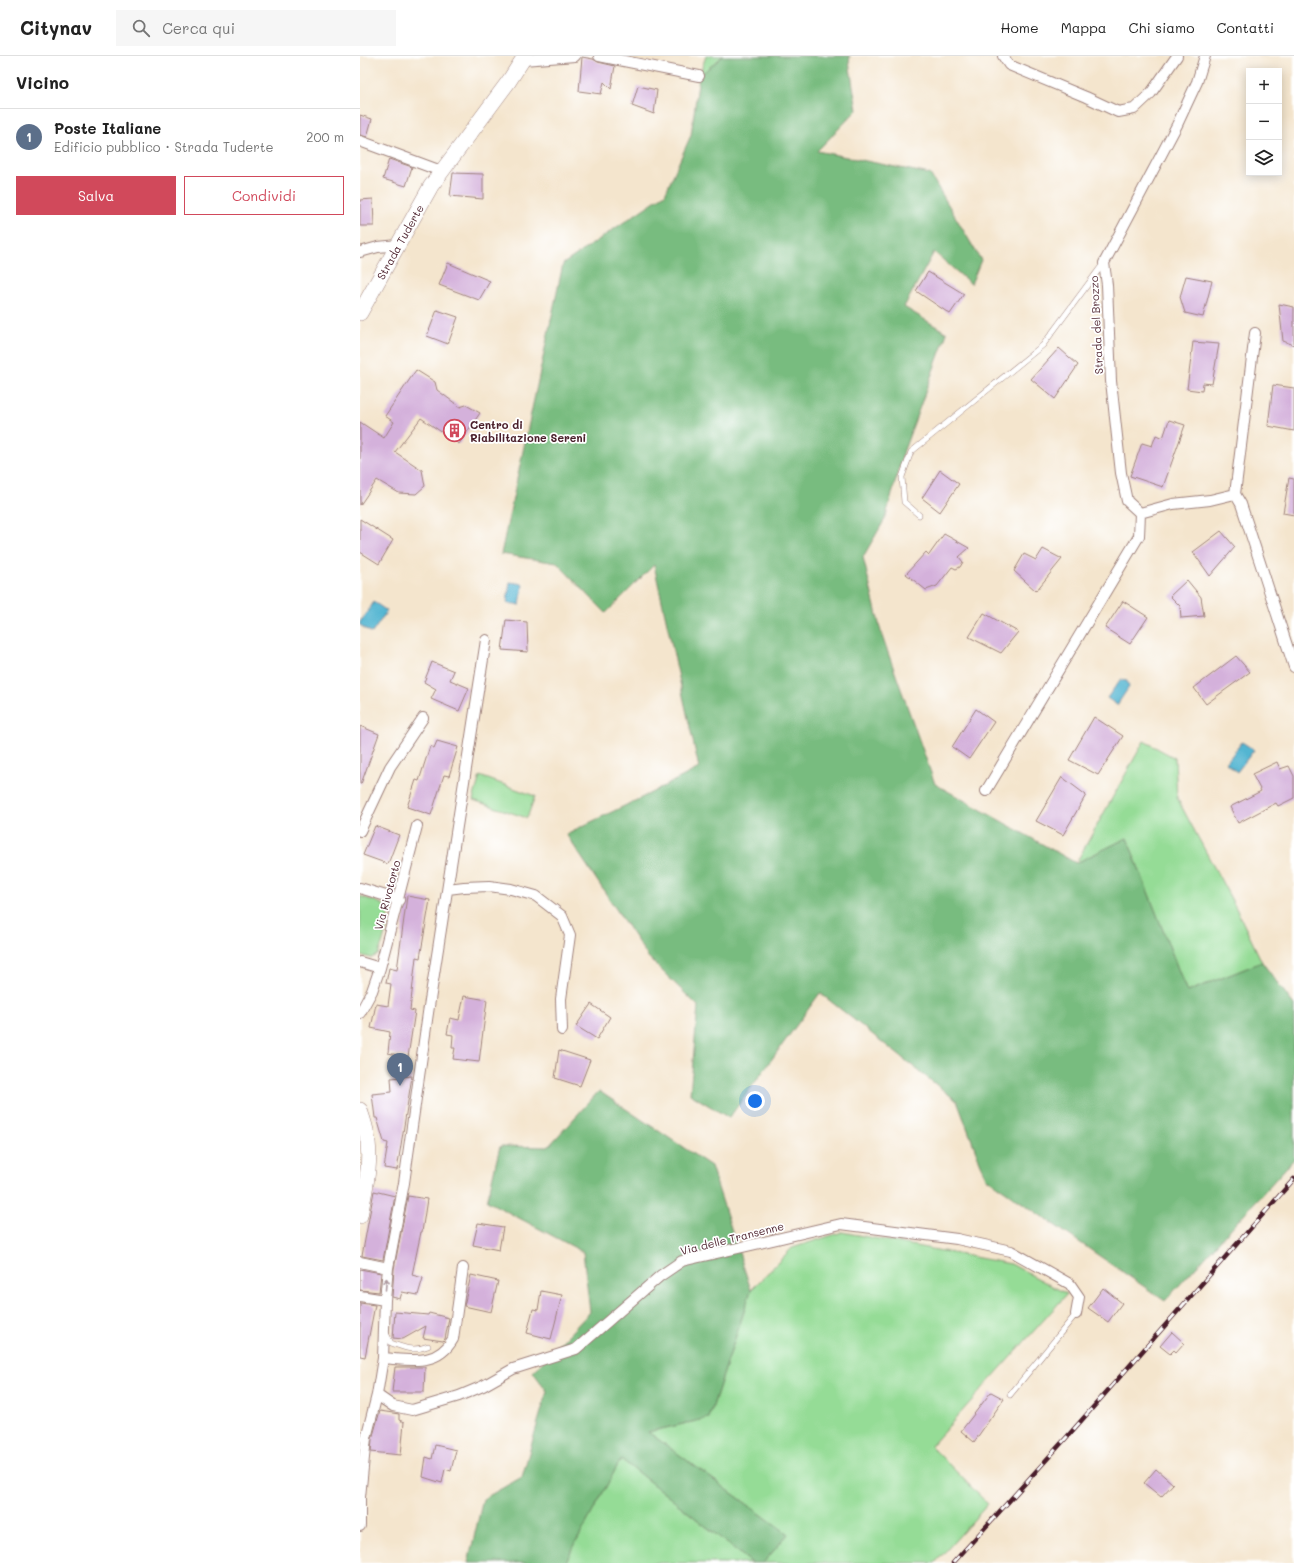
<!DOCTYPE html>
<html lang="it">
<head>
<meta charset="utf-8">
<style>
  :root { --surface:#fff; --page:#f6f6f6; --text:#222; --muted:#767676; --line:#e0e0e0; --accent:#d1495b }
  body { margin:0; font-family:Mali,sans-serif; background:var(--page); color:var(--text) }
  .controls { position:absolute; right:12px; top:12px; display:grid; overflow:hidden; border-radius:0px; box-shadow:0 2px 10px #0003 }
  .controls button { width:36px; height:36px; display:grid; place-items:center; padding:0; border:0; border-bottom:1px solid var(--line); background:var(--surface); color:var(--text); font:20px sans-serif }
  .you { position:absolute; left:395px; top:1045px; width:14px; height:14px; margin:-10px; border:3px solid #fff; border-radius:50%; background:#1a73e8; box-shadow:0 0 0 6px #1a73e833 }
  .badge { display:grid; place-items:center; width:26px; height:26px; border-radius:50%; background:var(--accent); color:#fff; font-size:13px; font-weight:700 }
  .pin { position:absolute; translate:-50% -33px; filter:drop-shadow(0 1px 2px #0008) }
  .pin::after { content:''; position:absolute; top:21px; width:14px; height:12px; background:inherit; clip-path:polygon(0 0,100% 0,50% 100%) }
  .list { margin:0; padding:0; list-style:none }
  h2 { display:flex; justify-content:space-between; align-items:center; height:52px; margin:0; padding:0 16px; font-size:17px }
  h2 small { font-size:13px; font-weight:400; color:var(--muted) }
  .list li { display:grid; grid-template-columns:26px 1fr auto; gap:12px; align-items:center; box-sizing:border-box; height:56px; padding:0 16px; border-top:1px solid var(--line) }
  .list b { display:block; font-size:15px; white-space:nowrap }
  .list p { margin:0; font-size:13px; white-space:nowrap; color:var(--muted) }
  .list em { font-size:13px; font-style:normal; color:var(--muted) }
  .actions { display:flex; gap:8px; padding:12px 16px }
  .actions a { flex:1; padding:9px 0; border:1px solid var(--accent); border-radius:0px; text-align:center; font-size:14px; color:var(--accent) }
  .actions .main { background:var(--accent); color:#fff }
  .icon { flex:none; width:22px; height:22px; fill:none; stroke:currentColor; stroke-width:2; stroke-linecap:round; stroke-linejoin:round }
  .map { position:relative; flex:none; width:934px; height:1507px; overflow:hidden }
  header { display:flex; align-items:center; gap:24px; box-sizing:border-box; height:56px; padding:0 20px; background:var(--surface); border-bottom:1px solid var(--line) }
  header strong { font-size:19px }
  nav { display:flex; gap:22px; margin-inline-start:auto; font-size:14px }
  .search { width:280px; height:36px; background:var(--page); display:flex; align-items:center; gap:10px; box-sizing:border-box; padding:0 14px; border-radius:0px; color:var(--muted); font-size:15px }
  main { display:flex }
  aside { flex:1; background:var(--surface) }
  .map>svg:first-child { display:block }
  .green { fill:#95dc96; stroke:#707e60 }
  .forest { fill:#78bc7f; stroke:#616e55 }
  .water { fill:#52b5d1; stroke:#4e6a7e }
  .building { fill:#d4b1db }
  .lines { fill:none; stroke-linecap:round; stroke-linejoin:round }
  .service-casing { stroke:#9f827c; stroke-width:6 }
  .minor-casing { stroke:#9f827c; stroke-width:12 }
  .secondary-casing { stroke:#9f827c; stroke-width:16 }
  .service { stroke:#fff; stroke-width:5 }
  .minor { stroke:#fff; stroke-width:10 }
  .secondary { stroke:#fff; stroke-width:15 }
  .rail-casing { stroke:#4a1f2b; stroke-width:4.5 }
  .rail { stroke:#fff; stroke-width:3; stroke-dasharray:9; stroke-linecap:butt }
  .oneway { stroke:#ae9aa0 }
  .labels { text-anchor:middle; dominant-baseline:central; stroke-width:3.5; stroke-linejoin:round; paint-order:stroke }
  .street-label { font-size:11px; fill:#4a1f2b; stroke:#fff }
  .poi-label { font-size:11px; font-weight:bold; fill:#4a1f2b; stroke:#fff; text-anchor:start }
</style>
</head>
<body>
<header>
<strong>Citynav</strong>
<div class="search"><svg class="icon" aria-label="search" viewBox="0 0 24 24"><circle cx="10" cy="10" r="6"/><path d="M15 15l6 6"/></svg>Cerca qui</div>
<nav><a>Home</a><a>Mappa</a><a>Chi siamo</a><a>Contatti</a></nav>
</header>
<main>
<aside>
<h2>Vicino<small></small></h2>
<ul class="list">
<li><span class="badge" style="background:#5c6f8a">1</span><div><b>Poste Italiane</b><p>Edificio pubblico · Strada Tuderte</p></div><em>200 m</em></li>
</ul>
<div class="actions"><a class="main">Salva</a><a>Condividi</a></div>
</aside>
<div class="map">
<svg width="934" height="1507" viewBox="0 0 934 1507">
  <rect width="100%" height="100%" fill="#fff"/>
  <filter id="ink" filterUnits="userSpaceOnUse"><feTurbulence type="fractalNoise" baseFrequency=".025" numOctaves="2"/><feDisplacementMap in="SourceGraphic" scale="8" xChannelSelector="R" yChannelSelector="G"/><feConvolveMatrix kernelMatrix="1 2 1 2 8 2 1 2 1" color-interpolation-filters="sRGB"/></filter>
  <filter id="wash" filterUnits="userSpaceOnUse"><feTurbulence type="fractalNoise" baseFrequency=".012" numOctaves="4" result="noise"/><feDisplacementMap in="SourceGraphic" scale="16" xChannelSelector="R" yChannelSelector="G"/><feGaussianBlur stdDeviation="0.9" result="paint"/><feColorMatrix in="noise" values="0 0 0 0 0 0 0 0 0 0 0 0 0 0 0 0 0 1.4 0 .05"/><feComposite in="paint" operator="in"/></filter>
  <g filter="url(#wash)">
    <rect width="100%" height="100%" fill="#f4e5cd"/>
    <path class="green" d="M346 0H363L339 20Z
      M784 685 815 702 817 742 877 854 902 906 827 936 767 782 716 807Z
      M120 720 175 740 167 762 113 744Z
      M0 840C7 843 15 844 22 848 36 856 22 886 18 899L11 902 0 899Z
      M482 1176 651 1208 707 1238 571 1390 628 1448 575 1507H403L428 1478 288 1376 349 1362 391 1234 432 1192Z
      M261 1403 392 1507H205Z"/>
    <path class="forest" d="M363 0H490L489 6 497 54 457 95 570 118 621 204 611 228 574 196 544 251 587 277 544 394 525 463 503 501 522 580 575 728 716 807 767 782 827 936 902 906 934 949V1103L805 1245 626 1122 597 1045 460 937 369 1062 330 1038 338 950 288 901 206 778 283 741 339 712 294 509 246 557 197 507 141 498 203 208 305 138 331 79 339 20Z
      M239 1035 351 1110 391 1234 349 1362 288 1376 428 1478 403 1507H392L261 1403 205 1507H108L123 1443 162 1421 187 1335 173 1316 230 1256 223 1196 127 1145 140 1090 188 1091Z"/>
    <path class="water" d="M150 526 163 528 160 549 147 547Z
      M14 546 27 555 12 577 0 569V566Z
      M760 624 767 625 769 631 757 649 747 642Z
      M882 686 894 694 877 716 866 707Z"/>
    <g id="blocks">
      <path class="building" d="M222 1 233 3 238 6 255 10 251 33 244 26 241 38 219 35Z
        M278 30 297 34 294 58 272 50Z
        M0 59 12 63 7 81 0 79Z
        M29 103 52 111 46 130 23 123Z
        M93 117 123 118V143L90 140Z
        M13 143 14 170H0V144Z
        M88 207 130 225 119 244 79 229Z
        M568 216 604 238 590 258 556 235Z
        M826 220 852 225 843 261 825 257 820 241Z
        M919 248 934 251V289L923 285Z
        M77 254 98 261 88 288 67 280Z
        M833 286 859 288 852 328 843 327 842 335 827 333Z
        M699 292 718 309 695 343 671 323Z
        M56 314 75 326 77 334 100 351 106 349 120 357 99 388 61 362 35 396 62 414 65 430 56 438 39 437 17 424 0 449V366L24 382 34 366 25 360Z
        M913 329 934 332V375L908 370Z
        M809 364 825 369 803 431 770 420 782 387 792 390 796 379 803 382Z
        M580 414 599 428 580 456 562 442Z
        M929 422 934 423V459L923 457Z
        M0 463 33 484 19 508 0 496Z
        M861 475 875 491 850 520 833 496Z
        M584 478 609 492 599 501 603 506 600 511 596 513 592 511 577 530 566 534 546 518 566 496 569 499Z
        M683 493 702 503 676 535 654 515 664 498 676 504Z
        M827 524 841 541 844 560 821 562 820 550 810 540Z
        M763 545 788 561 770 588 745 572Z
        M624 557 658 576 641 597 609 581Z
        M146 564 167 566 168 596 142 594Z
        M876 600 890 616 846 648 834 632Z
        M72 606 94 615 90 624 109 632 99 655 71 643 76 633 64 626Z
        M616 653 634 666 609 703 592 691Z
        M734 661 763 680 738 719 709 704Z
        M0 670 19 678 1 728H0Z
        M77 685 98 691 89 720 84 719 71 759 47 751 56 724 59 725 70 690 74 692Z
        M917 706 920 713 929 710 934 720V742L918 750 916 747 878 767 870 751 901 735 892 718Z
        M702 721 726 739 703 779 676 765Z
        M15 770 39 779 28 808 3 799Z
        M47 840 70 844 60 902 56 901 50 954 55 955 48 1001 28 997 30 976 11 972 16 948 28 950 31 928 26 927 29 912 37 914Z
        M104 940 127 944 119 1006 93 1003 95 992H92L93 979 87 978 90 962 99 964Z
        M231 948 250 961 237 983 216 970Z
        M199 994 230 1004 220 1030 195 1022Z
        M52 1020 37 1114 24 1112 28 1087 24 1086 17 1062H15L12 1038 32 1036 31 1022Z
        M14 1135 35 1140 23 1204 2 1200Z
        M48 1140 67 1143 62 1176H61L52 1219 63 1222 58 1239 42 1236 40 1243 32 1241 34 1213Z
        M118 1167 143 1171 139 1194 113 1189Z
        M0 1213 21 1217 19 1236 0 1234Z
        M111 1219 138 1225 131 1256 104 1250Z
        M743 1232 762 1247 748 1266 728 1252Z
        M181 1235 202 1239 191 1283 167 1277 173 1253 178 1254Z
        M0 1247 15 1249 5 1301 0 1300Z
        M35 1256 68 1259 69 1257 89 1262 85 1283 83 1285 63 1282 66 1270 43 1283 33 1282Z
        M812 1276 824 1287 816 1296 814 1294 810 1298 800 1290Z
        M35 1311H65L64 1336H32Z
        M631 1336 644 1343 614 1386 601 1375Z
        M20 1355 39 1358V1364L44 1366 41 1399 11 1396 12 1383Z
        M75 1389 96 1394 91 1415 85 1413 82 1427 63 1421 66 1401 72 1403Z
        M796 1413 813 1428 801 1441 784 1427Z"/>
    </g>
  </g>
  <g filter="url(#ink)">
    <use href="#blocks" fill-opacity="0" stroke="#9f827c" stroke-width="1"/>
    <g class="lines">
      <defs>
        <path id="service" d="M559 459 544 446 542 421 551 396 683 289 743 208
          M26 1277 31 1287C45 1292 53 1296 68 1290
          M650 1339 716 1258"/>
        <path id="minor" d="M239 0 339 20
          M643 0 649 9 726 41 758 56 774 53 791 37 817 0
          M163 4 215 0
          M0 85 81 115
          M0 196 18 191 38 189
          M875 438 895 277
          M780 457 767 445 761 417 751 325 747 229 744 207 817 69 837 26 845 0
          M780 457 813 448 850 444 875 438 881 448 934 611
          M626 735 779 480 780 457
          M0 775 30 711 63 662
          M0 832 39 844
          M88 833 104 831 129 830 151 833 176 840 202 860 210 879 201 943 202 974
          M0 906 20 912
          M0 957 12 935 20 912 57 770
          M0 1206 28 1212
          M0 1240 25 1244
          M23 1302C50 1304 77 1311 93 1283L103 1212
          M17 1339 33 1350 52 1354 99 1340 123 1330 153 1313 216 1293 300 1220 322 1205 481 1168 597 1183 651 1195 710 1228 719 1241 716 1258
          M0 1470V1441L6 1382 17 1339 23 1302 25 1244 28 1212 44 1127 68 957 126 584"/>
        <path id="secondary" d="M0 257 71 130 149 25 165 0
          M0 1054C2 1061 5 1068 6 1075 13 1103 5 1133 0 1160"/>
      </defs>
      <use href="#service" class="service-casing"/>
      <use href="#minor" class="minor-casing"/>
      <use href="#secondary" class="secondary-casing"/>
      <use href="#service" class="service"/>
      <use href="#minor" class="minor"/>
      <use href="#secondary" class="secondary"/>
      <defs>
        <path id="rail" d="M593 1507 706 1382 934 1123"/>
      </defs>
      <use href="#rail" class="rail-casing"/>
      <use href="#rail" class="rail"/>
    </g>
    <defs><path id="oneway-shaft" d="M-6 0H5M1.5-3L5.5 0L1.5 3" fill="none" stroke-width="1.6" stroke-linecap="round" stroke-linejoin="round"/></defs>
    <use class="oneway" href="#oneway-shaft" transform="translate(26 1228) rotate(-85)"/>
  </g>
  <defs>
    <symbol id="building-ring" viewBox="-11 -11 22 22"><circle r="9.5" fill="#fff" stroke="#d1495b" stroke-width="1.5"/><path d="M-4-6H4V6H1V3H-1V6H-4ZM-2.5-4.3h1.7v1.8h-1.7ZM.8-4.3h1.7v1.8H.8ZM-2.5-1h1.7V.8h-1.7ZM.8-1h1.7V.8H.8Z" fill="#d1495b"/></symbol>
  </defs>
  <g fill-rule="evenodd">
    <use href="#building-ring" x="82" y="362" width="25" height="25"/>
  </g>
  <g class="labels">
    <g class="street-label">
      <text transform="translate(40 186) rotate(-61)">Strada Tuderte</text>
      <text transform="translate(736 269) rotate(-93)">Strada del Brozzo</text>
      <text transform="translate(27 839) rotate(-75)">Via Rivotorto</text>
      <text transform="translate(372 1182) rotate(-14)">Via delle Transenne</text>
    </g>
    <g class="poi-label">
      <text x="110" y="368">Centro di<tspan x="110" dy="13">Riabilitazione Sereni</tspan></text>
    </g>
  </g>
</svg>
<div class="controls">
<button>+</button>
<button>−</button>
<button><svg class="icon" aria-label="layers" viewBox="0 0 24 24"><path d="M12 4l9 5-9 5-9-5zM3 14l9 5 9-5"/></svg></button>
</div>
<div class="you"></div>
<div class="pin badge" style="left:40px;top:1030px;background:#5c6f8a">1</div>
</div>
</main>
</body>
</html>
